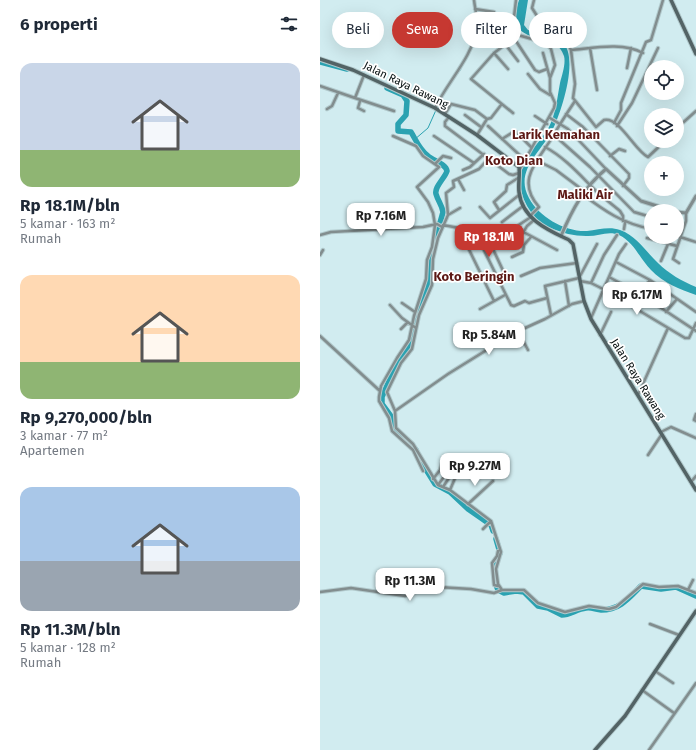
<!DOCTYPE html>
<html lang="id">
<meta charset="utf-8">
<style>
:root{--surface:#fff;--page:#f2f2f3;--text:#1f2937;--muted:#747a83;--accent:#c63831}
body{margin:0;font-family:"Fira Sans",sans-serif;background:var(--page);color:var(--text);height:100vh;display:flex;flex-direction:column;font-size:15px;white-space:nowrap}
*{box-sizing:border-box;margin:0}
p{font-size:13px;color:var(--muted)}
.icon{flex:none;width:22px;height:22px;fill:none;stroke:currentColor;stroke-width:2;stroke-linecap:round;stroke-linejoin:round}
.map{position:relative;flex:1;overflow:hidden}
.details{display:flex;flex-direction:column;background:var(--surface);width:320px}
.details>*{flex:none}
.banner{position:absolute;left:12px;top:12px;width:304px;height:36px;display:flex;gap:8px}
.controls{position:absolute;left:324px;top:60px;display:grid;gap:8px}
.controls a{display:grid;place-items:center;width:40px;height:40px;border-radius:50%;background:var(--surface);box-shadow:0 4px 16px #0002;font-size:20px}
.price{position:absolute;translate:-50% -34px;padding:0 9px;border-radius:8px;background:#fff;color:#222;font-size:13px;line-height:26px;filter:drop-shadow(0 1px 2px #0008)}
.price::after{content:'';position:absolute;left:50%;top:24px;width:12px;height:9px;margin-left:-6px;background:inherit;clip-path:polygon(0 0,100% 0,50% 100%)}
.price.on{background:var(--accent);color:#fff}
ul{padding:0;list-style:none}
li{display:grid;align-content:center;gap:8px;height:212px;padding:0 20px}
li span{display:grid;place-items:center;height:124px;border-radius:12px;color:#555}
li>.icon{margin-inline-start:auto}
span .icon{width:72px;height:72px;fill:#fffc;stroke-width:1}
li b{font-size:17px}
h2{display:flex;justify-content:space-between;align-items:center;height:48px;padding:0 20px;font-size:17px}
.tag{padding:0 14px;border-radius:18px;background:var(--surface);box-shadow:0 4px 16px #0002;font-size:14px;line-height:36px}
.tag.on{background:var(--accent);color:#fff}
main{display:flex;flex:1;min-height:0}
.map>svg:first-child{display:block}
</style>
<main>
<section class="details">
<h2>6 properti<svg class="icon" aria-label="filters" viewBox="0 0 24 24"><path d="M4 7h16M4 17h16"/><circle cx="9" cy="7" r="2"/><circle cx="15" cy="17" r="2"/></svg></h2>
<ul>
<li><span style="background:linear-gradient(#c9d6e8 70%,#8fb573 0)"><svg class="icon" aria-label="home" viewBox="0 0 24 24"><path d="M3 11l9-7 9 7M6 9v11h12V9"/></svg></span><div><b>Rp 18.1M/bln</b><p>5 kamar · 163 m²</p><p>Rumah</p></div></li>
<li><span style="background:linear-gradient(#ffd9b3 70%,#8fb573 0)"><svg class="icon" aria-label="home" viewBox="0 0 24 24"><path d="M3 11l9-7 9 7M6 9v11h12V9"/></svg></span><div><b>Rp 9,270,000/bln</b><p>3 kamar · 77 m²</p><p>Apartemen</p></div></li>
<li><span style="background:linear-gradient(#a9c7e8 60%,#9aa5b1 0)"><svg class="icon" aria-label="home" viewBox="0 0 24 24"><path d="M3 11l9-7 9 7M6 9v11h12V9"/></svg></span><div><b>Rp 11.3M/bln</b><p>5 kamar · 128 m²</p><p>Rumah</p></div></li>
</ul>
</section>
<div class="map">
<svg width="376" height="750" viewBox="0 0 376 750">
<rect width="100%" height="100%" fill="#d1ecf0"/>
<path fill="#2ba2b1" d="M199,0H208L204,25L208,30C219,33 233,34 242,42C260,56 241,114 232,131C221,152 194,171 209,198C219,217 245,232 267,231C278,230 289,226 300,230C317,236 325,251 338,263C349,274 362,281 376,287V295C360,289 343,283 331,270C320,259 314,242 299,235C288,230 277,237 266,236C254,236 242,233 231,228C208,218 193,188 204,164C209,152 220,141 228,129C236,114 237,99 240,83C242,75 246,64 244,56C237,28 182,51 199,0Z"/>
<g fill="none" stroke-linecap="round" stroke-linejoin="round">
<path stroke="#2ba2b1" stroke-width="1" d="M130,84L141,69
M94,140L108,128L116,110"/>
<path stroke="#2ba2b1" stroke-width="5.5" d="M0,62L27,69
M67,88L83,95L87,101L86,115L78,124V131L91,132C96,140 99,149 108,156C114,161 126,164 127,171C125,178 114,187 116,194C118,201 122,205 123,212L109,262L108,288L99,305L89,348L78,361L62,397V404L73,419L75,429L96,450L100,460L115,484L130,492L148,509L171,525L173,531
M176,539L180,553L174,565L176,585L178,590L184,593L196,591L204,592L218,606L228,608L242,615C250,615 257,609 266,608C272,607 276,610 281,610C300,610 309,598 321,586L341,589L356,587L376,596"/>
<g stroke="#b1c9cc" stroke-width="4.5">
<path id="minor" d="M196,0L194,17L198,35L226,43L231,49L235,65L230,78V92L235,103L234,108L200,169
M214,0L212,8L224,27L247,42L251,50L255,84L253,98L276,127L284,120C299,116 315,151 328,157L345,141
M155,9L174,12
M157,24L176,29
M194,38L215,70L219,72L227,69
M185,44L198,61
M270,48L277,90
M251,50C274,48 302,42 323,53
M174,53L188,69
M223,53L230,78
M307,68L311,48
M208,74L220,89L230,95
M0,86L35,98L44,75
M35,98L74,111
M40,101L38,108L44,111
M115,108C128,81 152,58 157,28C158,19 155,9 154,0
M7,109L12,106L18,93
M193,113L151,79L174,53L198,35
M125,114L131,104L155,110L167,119
M246,114L263,127L309,174V178L303,186
M145,115L161,127
M215,116L227,124
M129,117L125,122V126L189,174L193,175L199,173
M230,118L248,129L286,169
M294,123L301,110V103L326,42L331,40L343,0
M168,126L204,159
M297,126L312,103L338,48
M357,128L376,111
M157,135L167,119L171,118L181,105
M234,135L270,167L314,212L331,217
M73,136L96,146L103,156L119,167L97,187L108,202L113,213L115,225L112,247L107,260L106,279L94,316L89,340L77,358L61,386L59,397V401L69,418L72,431L93,450L103,471
M114,136L154,163
M182,139L195,131L211,147
M225,147C244,157 259,174 274,189C282,197 292,204 300,211L303,216V221
M290,156L299,149L305,151
M169,158L159,169L133,181L134,187L126,193L128,215L118,238L113,259L112,285L99,315L92,349L81,363L67,392L75,411L76,428L93,444L118,485L130,490L171,521L181,552L176,569L178,584L182,590H204L218,603L245,612L269,606L289,609L296,607L323,584L339,587L358,586L376,593
M216,160L236,170L264,191
M115,164L123,156L131,158
M143,170L150,167L164,154
M138,179L144,190
M262,194C286,212 302,223 331,229
M160,207L170,218L199,195
M179,210L174,202L186,191L187,185L198,178
M128,215L140,208
M210,216L219,207C194,179 220,159 233,136C240,124 247,113 255,101
M182,222L203,206
M123,225L182,236L211,217
M357,225L363,227
M196,228L237,250
M139,229L174,301
M304,229L305,223
M155,232L191,305L194,306L205,301L209,303L227,298
M203,233L207,226L214,220
M166,234L186,277
M0,235L11,232L103,227L117,224L122,227
M357,236L376,242
M327,238L357,246
M0,255L3,250
M192,257L203,252L204,245L211,237
M341,261L348,244
M296,262L330,280L376,312
M359,263L353,259L366,221V213
M201,276L220,268L257,263
M289,277L320,294L376,331
M245,281L249,306
M260,281L271,283L283,289L365,338H369L376,323
M271,283L284,255L297,235
M82,303L95,312
M70,305L82,318L96,328
M312,305L330,280
M160,309L185,295
M346,312L357,299
M231,315L225,286L259,278L277,244
M271,318L299,254L306,244
M81,329L87,323
M198,331L208,350
M280,335L291,312
M0,336L60,391
M318,395L348,328
M75,411L128,374L194,333L225,319L252,304L264,301
M376,414L374,420L376,421
M341,432L351,427L376,438
M328,455L342,434
M113,479L120,470L122,463
M371,482L376,476
M118,485L126,474
M123,487L132,473L131,464
M130,490L138,471
M148,504L173,481
M163,529L171,521
M178,551L177,556L172,563L174,585L178,586
M368,590L373,580
M0,592L31,588L85,596L101,586L151,589L174,593L182,590
M330,624L359,635
M335,671L353,683
M322,690L354,713
M329,750L376,683"/>
</g>
<g stroke="#b1c9cc" stroke-width="5">
<path id="tertiary" d="M357,212L366,213L376,196
M241,236C252,210 264,187 286,169L321,201L353,211"/>
</g>
<g stroke="#b1c9cc" stroke-width="5.5">
<path id="secondary" d="M351,0L376,54
M0,59L33,70L115,108L157,135L199,167C200,175 198,184 199,192C202,219 228,230 249,240L253,244L264,301L271,319L376,490
M275,750L305,716L376,611"/>
</g>
<use href="#minor" stroke="#828d8e" stroke-width="2.5"/>
<use href="#tertiary" stroke="#828d8e" stroke-width="3"/>
<use href="#secondary" stroke="#536365" stroke-width="3.5"/>
</g>
<g text-anchor="middle" dominant-baseline="central" stroke-width="3.5" stroke-linejoin="round" paint-order="stroke">
<g font-size="11" fill="#060f10" stroke="#fff">
<text transform="translate(86 85) rotate(26)">Jalan Raya Rawang</text>
<text transform="translate(318 379) rotate(58)">Jalan Raya Rawang</text>
</g>
<g font-size="13" font-weight="bold" fill="#5d1915" stroke="#fff">
<text x="236" y="134">Larik Kemahan</text>
<text x="194" y="160">Koto Dian</text>
<text x="265" y="194">Maliki Air</text>
<text x="154" y="276">Koto Beringin</text>
</g>
</g>
</svg>
<div class="controls">
<a><svg class="icon" aria-label="locate" viewBox="0 0 24 24"><circle cx="12" cy="12" r="6"/><path d="M12 2v4M12 18v4M2 12h4M18 12h4"/></svg></a>
<a><svg class="icon" aria-label="layers" viewBox="0 0 24 24"><path d="M12 4l9 5-9 5-9-5zM3 14l9 5 9-5"/></svg></a>
<a>+</a>
<a>−</a>
</div>
<b class="price" style="left:61px;top:237px">Rp 7.16M</b>
<b class="price on" style="left:169px;top:258px">Rp 18.1M</b>
<b class="price" style="left:317px;top:316px">Rp 6.17M</b>
<b class="price" style="left:169px;top:356px">Rp 5.84M</b>
<b class="price" style="left:155px;top:487px">Rp 9.27M</b>
<b class="price" style="left:90px;top:602px">Rp 11.3M</b>
<div class="banner">
<a class="tag">Beli</a>
<a class="tag on">Sewa</a>
<a class="tag">Filter</a>
<a class="tag">Baru</a>
</div>
</div>
</main>
